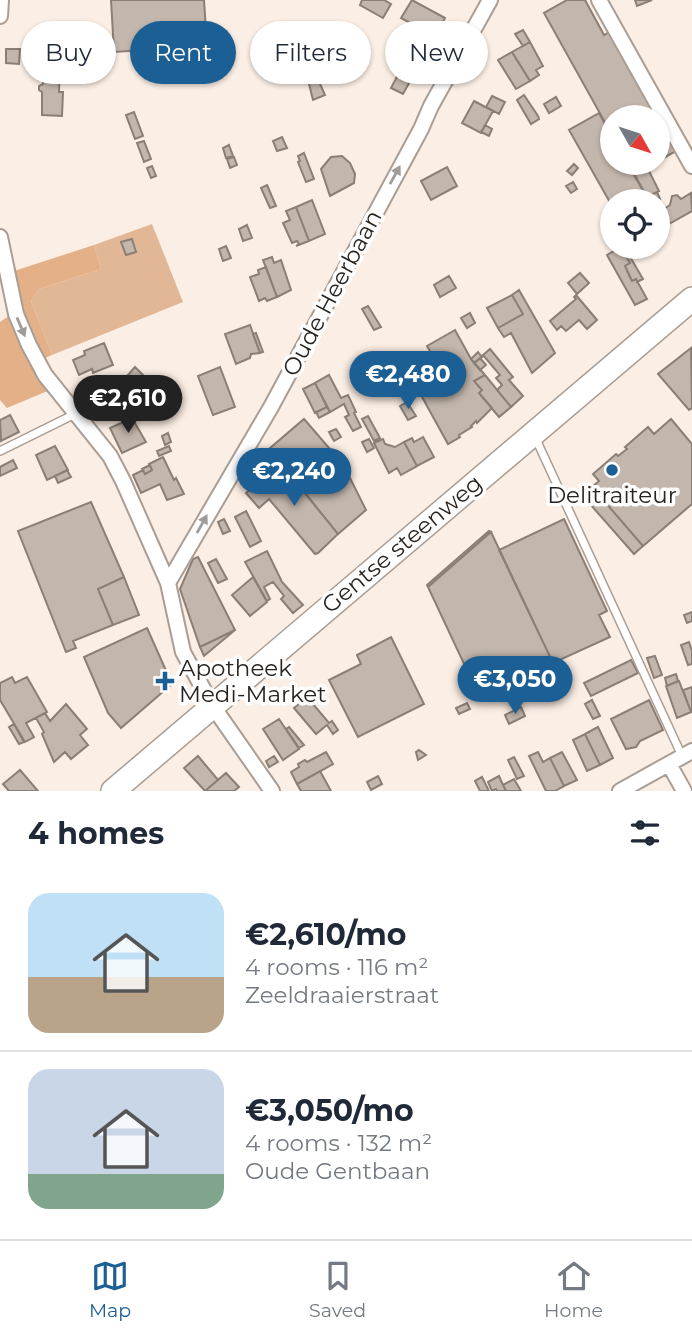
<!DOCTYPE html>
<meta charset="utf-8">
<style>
:root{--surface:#fff;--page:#f6f6f7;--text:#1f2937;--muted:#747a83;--line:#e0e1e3;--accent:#1b5f94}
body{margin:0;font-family:Montserrat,sans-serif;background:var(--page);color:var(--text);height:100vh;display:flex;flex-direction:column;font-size:26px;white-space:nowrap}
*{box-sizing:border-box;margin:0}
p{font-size:23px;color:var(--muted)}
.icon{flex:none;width:38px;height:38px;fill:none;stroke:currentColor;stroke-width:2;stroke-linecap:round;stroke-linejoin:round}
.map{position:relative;height:791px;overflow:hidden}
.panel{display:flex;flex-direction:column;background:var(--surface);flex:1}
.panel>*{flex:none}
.banner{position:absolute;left:21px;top:21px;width:651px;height:63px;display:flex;gap:14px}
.needle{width:46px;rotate:129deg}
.fabs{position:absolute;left:600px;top:105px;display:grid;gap:14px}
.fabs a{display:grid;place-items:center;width:70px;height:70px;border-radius:50%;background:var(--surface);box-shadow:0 2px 5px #0004;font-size:35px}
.price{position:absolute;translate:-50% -60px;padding:0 16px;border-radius:24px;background:var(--accent);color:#fff;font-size:23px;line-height:46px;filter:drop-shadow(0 2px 4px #0008)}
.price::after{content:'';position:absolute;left:50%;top:42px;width:21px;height:16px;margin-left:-10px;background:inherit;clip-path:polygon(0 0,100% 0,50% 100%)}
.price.active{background:#222;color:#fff}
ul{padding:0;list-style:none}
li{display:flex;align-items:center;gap:21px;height:175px;padding:0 28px}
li+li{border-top:2px solid var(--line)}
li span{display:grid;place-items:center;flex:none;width:196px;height:140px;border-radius:21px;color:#555}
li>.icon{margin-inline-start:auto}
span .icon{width:84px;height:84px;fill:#fffc;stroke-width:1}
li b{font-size:30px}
h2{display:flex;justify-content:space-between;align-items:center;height:84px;padding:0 28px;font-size:30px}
.pill{padding:0 24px;border-radius:32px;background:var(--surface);box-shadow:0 2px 5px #0004;font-size:24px;line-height:63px}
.pill.active{background:var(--accent);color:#fff}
.tab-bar{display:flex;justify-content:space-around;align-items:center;height:98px;border-top:2px solid var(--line);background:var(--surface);font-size:19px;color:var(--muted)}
.tab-bar a{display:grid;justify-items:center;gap:4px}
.tab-bar .active{color:var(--accent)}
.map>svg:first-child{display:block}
</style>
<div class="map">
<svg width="692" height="791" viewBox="0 0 692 791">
<rect width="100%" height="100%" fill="#fbeee4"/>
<path fill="#e2b796" d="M152,224L183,302L52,355L31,301L39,289L101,269L94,245Z"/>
<path fill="#e3b088" d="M94,245L101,269L39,289L31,301L52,355L43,359L20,305L11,272Z
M10,315L50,390L7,408L0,400V322Z"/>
<path fill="#c3b7ad" stroke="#8a7e75" stroke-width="2" d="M111,0H204L207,46L114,52Z
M362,0H384L391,4L383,18L360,5Z
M412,0L445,18L435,36L401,18Z
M567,0H585L604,35L611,31L678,150L658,161V117H612V135L544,13Z
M635,0H652L637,6Z
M523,30L530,42L523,46L515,34Z
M401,39L426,53L403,94L391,88L401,69L394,66L401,54L395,51Z
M530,42L543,66L536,70L539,75L530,81L512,52Z
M6,49H20L19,64L6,63Z
M63,50L74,51L73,57H62Z
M512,52L530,81L516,89L498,60Z
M39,58L60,59L59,92H63L62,116L42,115V92L39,90V86L43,84V76H38Z
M317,77L325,95L313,100L308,80Z
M524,95L538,116L539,119L531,124L517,100Z
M492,96L505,102L499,114L486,107Z
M556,97L561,106L549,113L544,104Z
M474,101L493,111L481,133L462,123Z
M134,112L143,136L135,139L126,115Z
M599,113L612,137V163H627L649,201H612V206L569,130Z
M485,125L492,129L489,136L481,132Z
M282,137L287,148L277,151L273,141Z
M144,141L151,159L144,162L137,143Z
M229,145L233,156L226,158L223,148Z
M304,153L314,179L306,182L298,162L300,161L298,156Z
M342,156L350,163L355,174L354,183L330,196L321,169L331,157Z
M234,157L237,165L230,168L227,159Z
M628,163H655L647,167L659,191L647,197Z
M574,164L578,168L572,175L567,171Z
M152,166L156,176L151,178L147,168Z
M447,167L457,186L431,200L421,181Z
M573,182L577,189L571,193L566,186Z
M267,185L276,206L270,208L261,188Z
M657,192L660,199L650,201L647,197Z
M691,193L692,211L669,224L661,211L670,205L672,196L677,195L681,199Z
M312,200L325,234L309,241L296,207Z
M296,207L309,241L296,246L299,244L297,241L292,243L283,223L290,220L286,211Z
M658,217L666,232L658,237Z
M247,225L252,238L243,241L239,229Z
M132,239L136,252L126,255L121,242Z
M226,246L231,258L223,261L219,249Z
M616,247H621L630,263L625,266L629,275L632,281L636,279L647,299L635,305L607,255L617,249Z
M629,255L643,279L637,282L636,279L632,281L625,266L630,263L626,256Z
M272,257L274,263L281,260L291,290L277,297L263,260Z
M266,267L277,297L267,301L265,298L259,301L250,277L259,274L258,270Z
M580,273L589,283L577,294L568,283Z
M449,276L456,288L440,297L434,285Z
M519,290L555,353L532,373L511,333L504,337L498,328L523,314L512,295Z
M512,295L523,314L498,328L487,308Z
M576,295L597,320L587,329L579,320L566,331L561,326L557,330L550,321L576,299L574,297Z
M368,306L381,327L374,330L362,309Z
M470,313L475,323L467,328L461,318Z
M250,325L260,353L251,354L250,358L236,364L225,334Z
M455,330L471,359L485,375L474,381L482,390L479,393L492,408L477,423L476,421L471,426L472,427L459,435L460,437L448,444L405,366L430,351L427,346Z
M256,333L263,352L260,353L253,334Z
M104,343L113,365L93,373L92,369L79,375L73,360L85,355L84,351Z
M691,348L692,408L689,410L658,374Z
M490,349L513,377L509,380L523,396L511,407L497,390L502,385L496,378L500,375L483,355Z
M478,352L482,357L474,363L471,359Z
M480,358L486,365L480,370L474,363Z
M135,367L143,375L136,382L128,375Z
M220,367L235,407L213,415L198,376Z
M329,375L341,398L348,395L356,412L354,413L361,427L353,431L345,417L349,415L344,404L330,412L315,383Z
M485,375L511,407L499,417L479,393L482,390L474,381Z
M392,377L395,383L389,387L385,380Z
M114,383L123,406L102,414L93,392Z
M315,383L327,407L315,413L303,389Z
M156,398L160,407L146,414L141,406Z
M407,402L416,416L408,420L400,406Z
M327,407L330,412L319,418L316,412Z
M10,415L19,432L1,441L0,420Z
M368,416L380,438L374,441L362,419Z
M132,418L146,442L122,453L110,428Z
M304,419L343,464L366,510L338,534L269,449Z
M671,419L692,444V504L643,546L592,487L599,481L593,474L616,454L618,456L627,449L625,447L648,427L654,434Z
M336,429L341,437L334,441L329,432Z
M168,433L171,442L165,445L162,436Z
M423,437L434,457L417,466L404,442L412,438L414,442Z
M369,439L374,448L367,452L362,442Z
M383,439L385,444L395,447L404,442L417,466L401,475L397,468L389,473L374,443Z
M55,446L68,470L47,480L36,455Z
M169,446L171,451L159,456L157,451Z
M163,457L174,480L176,478L184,494L167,500L160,484L141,493L133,475L143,470L145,474L152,470L149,464Z
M13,460L17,468L0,476V467Z
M281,463L338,534L318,553L315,554L269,499L259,508L246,493Z
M150,465L152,470L145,474L142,469Z
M67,470L71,477L58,483L55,476Z
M592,487L643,546L634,554L582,495Z
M91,502L124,577L98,589L113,625L73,641L76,648L66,652L18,531Z
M246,511L261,541L250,547L235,517Z
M224,519L230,531L223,534L218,522Z
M564,519L607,611L599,615L610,637L553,663L499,550Z
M489,531L491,532L428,587L427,585Z
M491,532L553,663L480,698L428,587Z
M267,551L282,582L303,605L293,613L281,599L284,596L273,582L264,587L270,599L267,601L245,562Z
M198,557L235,630L200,647L180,589L193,559Z
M216,559L227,579L218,583L208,563Z
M124,577L139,615L113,625L98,589Z
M253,577L267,602L250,616L232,595Z
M692,612V621L687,623L684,615Z
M147,628L172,684L121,728L108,713L84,657Z
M235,630L204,656L200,647Z
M391,637L424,704L358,737L329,680L361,664L357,655Z
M689,642L692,651V664L688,665L681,645Z
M655,656L662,675L654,678L647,658Z
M631,660L638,673L591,696L584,683Z
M676,674L678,681L667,686L665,678Z
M12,677L15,683L27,677L47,712L26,723L34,737L25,742L0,700V683Z
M679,681L691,712L677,718L666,686Z
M555,686L558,693L548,698L545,692Z
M692,687V712H691L683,690Z
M307,697L329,723L332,721L338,730L333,734L327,725L316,734L294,708Z
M592,700L600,716L593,719L585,704Z
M649,700L663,730L640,741L636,747L626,749L611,719Z
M467,703L470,709L459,714L456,708Z
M66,704L87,729L80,735L88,745L71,759L65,752L54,762L42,734L44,732L36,718L45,713L50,721Z
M521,707L525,716L509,724L505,715Z
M279,719L299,749L283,760L263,729Z
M14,724L24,742L19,744L9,727Z
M289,727L304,745L299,748L286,729Z
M598,727L613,758L600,765L585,734Z
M585,734L600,765L587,771L573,740Z
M419,750L426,755L418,760L416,752Z
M326,752L333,764L297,784L291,772L299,767L298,764L305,760L307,762Z
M538,752L543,762L550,758L564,786L555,791H546L529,756Z
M562,752L577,780L564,786L550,758Z
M198,756L218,780L205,791L184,768Z
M274,756L278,762L269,767L266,761Z
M514,757L524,776L517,779L508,760Z
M20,770L38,791H9L3,784Z
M320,771L331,791H301L297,784Z
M226,773L239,787L234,791H205Z
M378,776L382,784L371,790L367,782Z
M499,776L503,785L506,791H497L496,789L492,791L488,782Z
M482,777L489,791H480L475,781Z
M514,779L521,791H506L503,785Z"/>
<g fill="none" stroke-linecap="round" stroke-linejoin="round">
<g stroke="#a99d94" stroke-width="10">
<path id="service" d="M535,437L682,756
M0,451L75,414"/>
</g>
<g stroke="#a99d94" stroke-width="18">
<path id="minor" d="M599,0L692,166
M0,16L1,0
M0,237L16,314L29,345L45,375L110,456L123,481L168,583L183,652L212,705L272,791
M168,583L271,407L421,129L431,106L490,0
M669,764L684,791
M620,791L692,751"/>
</g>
<g stroke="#a99d94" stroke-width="26">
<path id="primary" d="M113,791L692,299"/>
</g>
<use href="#service" stroke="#fff" stroke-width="7"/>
<use href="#minor" stroke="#fff" stroke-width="14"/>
<use href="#primary" stroke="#fff" stroke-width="23"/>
</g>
<defs><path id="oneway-solid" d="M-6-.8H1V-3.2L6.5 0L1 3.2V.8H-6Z" transform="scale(1.75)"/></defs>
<g fill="#9f9c9b">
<use href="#oneway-solid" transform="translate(395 175) rotate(-61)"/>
<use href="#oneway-solid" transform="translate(21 327) rotate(67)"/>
<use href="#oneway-solid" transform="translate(202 524) rotate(-61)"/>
</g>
<g fill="#1b5f94" stroke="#fefefe" stroke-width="2.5">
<circle cx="612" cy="470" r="7"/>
<path d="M161.5 670.5h7v7h7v7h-7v7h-7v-7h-7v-7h7z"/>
</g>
<g text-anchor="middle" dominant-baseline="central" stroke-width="7" stroke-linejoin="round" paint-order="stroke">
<g font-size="23" fill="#292420" stroke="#fefefe">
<text transform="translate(332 293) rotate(-62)">Oude Heerbaan</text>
<text transform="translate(402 544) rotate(-40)">Gentse steenweg</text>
</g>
<g font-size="23" fill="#292420" stroke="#fefefe">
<text x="612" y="495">Delitraiteur</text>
<text x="179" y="668" text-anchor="start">Apotheek<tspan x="179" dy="26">Medi-Market</tspan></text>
</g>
</g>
</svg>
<div class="fabs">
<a><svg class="needle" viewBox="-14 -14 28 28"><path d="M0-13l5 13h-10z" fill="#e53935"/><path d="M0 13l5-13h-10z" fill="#747a83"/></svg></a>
<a><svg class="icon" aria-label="locate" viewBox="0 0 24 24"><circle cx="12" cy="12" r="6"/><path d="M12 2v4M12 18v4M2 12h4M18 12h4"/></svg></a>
</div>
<b class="price" style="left:408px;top:411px">€2,480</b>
<b class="price active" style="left:128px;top:435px">€2,610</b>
<b class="price" style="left:294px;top:508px">€2,240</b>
<b class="price" style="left:515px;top:716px">€3,050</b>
<div class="banner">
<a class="pill">Buy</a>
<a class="pill active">Rent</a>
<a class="pill">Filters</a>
<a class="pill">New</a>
</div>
</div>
<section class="panel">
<h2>4 homes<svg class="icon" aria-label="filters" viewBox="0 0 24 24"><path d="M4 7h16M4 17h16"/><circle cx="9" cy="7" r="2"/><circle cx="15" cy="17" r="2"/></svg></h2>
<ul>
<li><span style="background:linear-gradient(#bfe0f5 60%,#b9a48a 0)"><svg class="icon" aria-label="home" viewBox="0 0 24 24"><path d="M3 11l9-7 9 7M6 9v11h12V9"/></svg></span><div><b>€2,610/mo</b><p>4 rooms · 116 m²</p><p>Zeeldraaierstraat</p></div></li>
<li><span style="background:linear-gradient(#c9d6e8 75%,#7fa58c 0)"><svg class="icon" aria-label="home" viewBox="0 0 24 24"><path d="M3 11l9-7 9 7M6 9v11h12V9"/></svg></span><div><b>€3,050/mo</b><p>4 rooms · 132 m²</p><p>Oude Gentbaan</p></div></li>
</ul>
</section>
<nav class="tab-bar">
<a class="active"><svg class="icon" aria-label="map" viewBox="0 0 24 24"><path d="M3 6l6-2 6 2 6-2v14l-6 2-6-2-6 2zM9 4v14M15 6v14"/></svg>Map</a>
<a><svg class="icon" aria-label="saved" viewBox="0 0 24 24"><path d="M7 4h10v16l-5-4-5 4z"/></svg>Saved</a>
<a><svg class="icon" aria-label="home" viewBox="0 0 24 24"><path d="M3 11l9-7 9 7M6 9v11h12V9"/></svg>Home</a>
</nav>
